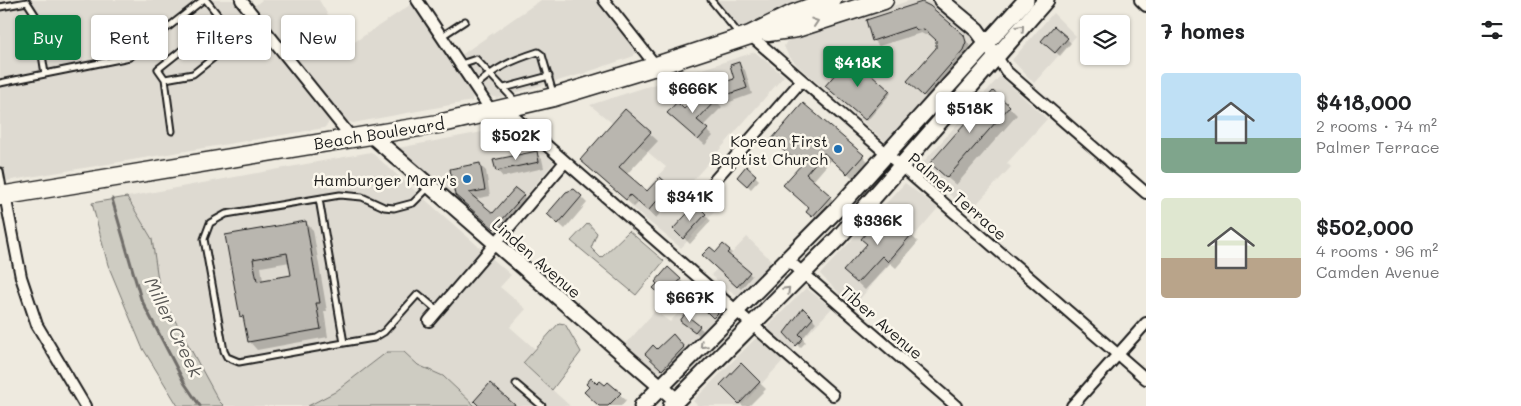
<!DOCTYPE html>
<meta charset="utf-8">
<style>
:root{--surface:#fff;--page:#f6f6f6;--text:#202124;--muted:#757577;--accent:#0b8043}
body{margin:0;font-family:Mali,sans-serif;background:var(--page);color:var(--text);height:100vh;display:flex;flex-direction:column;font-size:19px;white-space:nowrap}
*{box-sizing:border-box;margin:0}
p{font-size:16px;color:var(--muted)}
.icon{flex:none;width:28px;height:28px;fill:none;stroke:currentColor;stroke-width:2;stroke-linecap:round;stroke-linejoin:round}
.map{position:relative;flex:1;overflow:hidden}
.drawer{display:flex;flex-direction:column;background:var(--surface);width:375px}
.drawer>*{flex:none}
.guide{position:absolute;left:15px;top:15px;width:475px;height:45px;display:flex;gap:10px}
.controls{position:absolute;left:1080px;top:15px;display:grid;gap:10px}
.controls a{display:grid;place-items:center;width:50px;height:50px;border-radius:5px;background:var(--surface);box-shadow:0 1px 4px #0004;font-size:25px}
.price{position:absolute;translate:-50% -42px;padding:0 11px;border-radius:5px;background:#fff;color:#222;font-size:16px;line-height:32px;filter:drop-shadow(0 1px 2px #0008)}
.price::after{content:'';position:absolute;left:50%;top:30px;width:15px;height:11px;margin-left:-8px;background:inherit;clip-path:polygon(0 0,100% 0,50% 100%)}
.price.selected{background:var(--accent);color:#fff}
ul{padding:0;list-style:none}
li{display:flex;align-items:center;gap:15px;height:125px;padding:0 15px}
li span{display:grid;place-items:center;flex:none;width:140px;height:100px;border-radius:5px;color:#555}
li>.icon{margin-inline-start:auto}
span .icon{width:60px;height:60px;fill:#fffc;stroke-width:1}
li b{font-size:21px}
h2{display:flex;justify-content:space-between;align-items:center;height:60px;padding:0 15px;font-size:21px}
.chip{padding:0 18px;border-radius:5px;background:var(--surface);box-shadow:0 1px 4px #0004;font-size:18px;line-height:45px}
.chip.selected{background:var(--accent);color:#fff}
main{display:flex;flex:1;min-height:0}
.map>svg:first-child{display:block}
</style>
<main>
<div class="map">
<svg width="1146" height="406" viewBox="0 0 1146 406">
<rect width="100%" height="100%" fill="#eeeadf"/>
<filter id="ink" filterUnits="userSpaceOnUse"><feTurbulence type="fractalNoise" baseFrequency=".02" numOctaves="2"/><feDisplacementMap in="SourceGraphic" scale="10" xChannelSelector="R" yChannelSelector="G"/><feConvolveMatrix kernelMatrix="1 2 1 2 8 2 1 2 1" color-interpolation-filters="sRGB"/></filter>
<g filter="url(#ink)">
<path fill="#dedad1" d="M0,0H233L329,119L328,124L324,128L0,182Z
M262,0H319L347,47L413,3L473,92L472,101L353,123L347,121L253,7Z
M541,0H599L635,46L634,56L582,74L497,98L490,96L461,55Z
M709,0H817L735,29Z
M911,0L933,2L972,35L974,42L887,143L799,67L788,55L784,46L787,41Z
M1053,13L1076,36L1034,83L1012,60Z
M755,52L784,76L688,186L716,210L681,248L631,207L666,167L590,105Z
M1000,76L1047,119L1007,163L1011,167L969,212L919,167Z
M514,126L554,162L496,232L398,148Z
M371,152L511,275L500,287L526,309L510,327L535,349L523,363L570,406H475L443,376L418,365L403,352H387L335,392L308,406H224L219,401L160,293L152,239L127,197Z
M905,183L938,208L853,307L820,274Z
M747,237L772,261L737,296L711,275Z
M701,288L724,310L658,374L625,345L655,311L670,322Z
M806,288L832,308L741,406H698L693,401Z"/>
<path fill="#ceccc2" stroke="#75746f" d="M127,197L152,239L160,293L219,401L224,406H178L142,347L108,265L92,203Z
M588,223L597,233L591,248L601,258L629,231L664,261L636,295L571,241Z
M559,323L565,324L581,352L552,390L523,363Z
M387,352H404L418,365L443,376L475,406H308L335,392Z"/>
<path fill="#0003" fill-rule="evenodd" d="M922,4L963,36L972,49L930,101L915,87L937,49V40L931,34L925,35L921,33L879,46L873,40Z
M1067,39L1071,43L1060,56L1047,44Z
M851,58L891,93L867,121L827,86Z
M738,64L745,70L752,94L727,103L721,96L735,79Z
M704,90L722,107L703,126L713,136L705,145L675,119Z
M1009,107L1017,115L956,185L940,172Z
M625,111L658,141L626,175L647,193L669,187L677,194L656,218L639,202L634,207L590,168Z
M780,146L863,156L870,163L855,180L832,159L813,181L837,204L820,223L808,211L810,209L802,166Z
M536,153L542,159L544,168L503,177L497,170Z
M480,165L486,171L490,196L474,199L494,215L523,196L529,202L501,234L462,201Z
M747,168L759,180L751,189L739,177Z
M574,190L587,203L565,229L555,220Z
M705,215L711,221L690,244L681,235Z
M305,222L313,230L327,311H324L328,337L257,350L249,341L245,320L241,316L227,236ZM290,262L293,276L263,281L261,267Z
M911,235L918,242L896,268L890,263L865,290L845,271Z
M724,246L732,253L729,256L752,276L741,289L704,255L716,254Z
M668,269L687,286L675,299L678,301L674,306L660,294Z
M704,297L723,316L717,321L699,302Z
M803,310L816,322L802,339L806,342L800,348L786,333Z
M686,324L699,327L703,330L699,335Z
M672,336L687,351L667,373L647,354L657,350Z
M741,365L766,389L749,406H743L722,385Z
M608,384L626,400L621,406H600L590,387H605Z"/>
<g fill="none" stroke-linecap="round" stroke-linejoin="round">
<path stroke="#6f6d69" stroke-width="3" d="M112,199L141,299L185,384L200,406"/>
</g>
<path fill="#b9b6af" stroke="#1c1c1c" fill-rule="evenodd" d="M922,2L930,6L964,35L966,42L963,50L923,96L907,81L936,48V40L924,29L917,30L914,27L872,41L866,20Z
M1054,26L1068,38L1055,53L1041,41Z
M851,56L890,91L865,120L825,86Z
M739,62L747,88L720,97L715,85L734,79L730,65Z
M704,88L716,100L697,120L708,129L698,140L667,113L677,102L684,109Z
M993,91L1010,106L947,178L930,163Z
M803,103L864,155L847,174L824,153L806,174L831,196L812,217L806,212L809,208L783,185L801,165L771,140Z
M625,109L651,132L619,167L647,191L660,177L670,186L648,211L630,195L626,200L580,160Z
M537,151L539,162L496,171L493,160Z
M480,163L485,190L469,193L493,213L515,188L524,195L494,229L455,195L450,169Z
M746,166L756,175L747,186L737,177Z
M574,189L582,196L558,224L547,214L566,192Z
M696,204L706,214L683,239L673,229Z
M885,211L912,234L888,262L882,256L857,283L843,271L867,244L861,239Z
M306,221L320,303H316L321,329L248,342L243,316L240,317L225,235ZM287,253L291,275L257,281L253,259Z
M723,244L730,250L727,253L750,272L737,287L702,255L710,247L716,252Z
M668,267L681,279L670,292L673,294L667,301L653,288L657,284L655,282Z
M704,296L720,311L713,318L697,302Z
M803,308L813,318L799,334L803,338L796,346L784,333Z
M685,314L700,326L695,332L680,321Z
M673,334L684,347L662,370L645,354L653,345L657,349Z
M741,363L760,382L739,404L720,385Z
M591,378L597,384L600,381L605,385L608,382L621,393L608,406H599L584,392L589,387L586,384Z
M490,383L516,406H479L474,401Z"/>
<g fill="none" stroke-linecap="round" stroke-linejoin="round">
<g stroke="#1c1c1c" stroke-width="9">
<path id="lane" d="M711,0L739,34
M0,7L27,2L36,16L45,74
M442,36L465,21
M461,64L476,59L517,103
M165,79L158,69L221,19
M0,83L130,57L203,0
M475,87C494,68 513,60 538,52L542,55L553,93
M504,88L549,76
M172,131L165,79L193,74L237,39L206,0
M0,171L4,193
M319,199L344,343L374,338L384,332L418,294L438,311
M344,343L239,362L227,357L224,351L204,239L210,223L226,214L340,195L362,197L384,207L394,208L413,203L429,187
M516,384L542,406"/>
</g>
<g stroke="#1c1c1c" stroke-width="14">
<path id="street" d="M241,0L351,137
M417,0L492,112
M604,0L656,66
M1140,0L1146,6
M750,35L1146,379
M997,57L1006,71L1146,193
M505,109L833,395
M714,181L802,80
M5,195L21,277L37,325L85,406
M788,260L956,406
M429,321L565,162
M1072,406L1146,323"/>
</g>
<g stroke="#1c1c1c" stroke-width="18">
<path id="secondary" d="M941,0L977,30L993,52
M371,135L676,400"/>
</g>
<g stroke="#1c1c1c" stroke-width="19">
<path id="primary" d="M642,406L838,208L1026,0
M671,406L839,237L1046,0"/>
</g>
<g stroke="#1c1c1c" stroke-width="21">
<path id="highway" d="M768,32L797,28L884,0
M0,196L438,124L554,97L656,66L750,35L793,14L832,0"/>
</g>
<use href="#lane" stroke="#fbf7ec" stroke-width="5"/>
<use href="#street" stroke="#fbf7ec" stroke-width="10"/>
<use href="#secondary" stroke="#fbf7ec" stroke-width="14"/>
<use href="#primary" stroke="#fbf7ec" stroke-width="15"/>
<use href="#highway" stroke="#fbf7ec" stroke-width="18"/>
</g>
<defs><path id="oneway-chevron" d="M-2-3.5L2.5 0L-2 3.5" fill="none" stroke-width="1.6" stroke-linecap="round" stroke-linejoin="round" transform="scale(1.25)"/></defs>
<g stroke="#97948e">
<use href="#oneway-chevron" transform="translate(815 22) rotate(-18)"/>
<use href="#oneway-chevron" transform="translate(1021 28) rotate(-49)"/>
<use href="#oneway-chevron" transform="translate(787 290) rotate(-45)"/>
<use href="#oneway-chevron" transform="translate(703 345) rotate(135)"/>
</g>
</g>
<g fill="#1f6fb2" stroke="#fbf7ec" stroke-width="2">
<circle cx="838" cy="149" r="5"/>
<circle cx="467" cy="179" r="5"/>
</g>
<g text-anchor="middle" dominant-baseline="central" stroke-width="5" stroke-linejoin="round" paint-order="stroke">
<g font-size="16" fill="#1c1c1c" stroke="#fbf7ec">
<text transform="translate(379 133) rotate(-9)">Beach Boulevard</text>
<text transform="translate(958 196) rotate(41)">Palmer Terrace</text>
<text transform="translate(537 258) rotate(41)">Linden Avenue</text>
<text transform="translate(882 322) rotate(41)">Tiber Avenue</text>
</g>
<g font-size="16" fill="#1c1c1c" stroke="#fbf7ec" text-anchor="end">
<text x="828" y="140">Korean First<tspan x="828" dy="18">Baptist Church</tspan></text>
<text x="457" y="179">Hamburger Mary's</text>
</g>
<g font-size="18" font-style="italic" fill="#5a5956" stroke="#fbf7ec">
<text transform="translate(174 327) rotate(64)">Miller Creek</text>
</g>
</g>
</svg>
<div class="controls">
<a><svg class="icon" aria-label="layers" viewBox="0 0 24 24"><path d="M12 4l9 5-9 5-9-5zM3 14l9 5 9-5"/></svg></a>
</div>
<b class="price selected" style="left:858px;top:88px">$418K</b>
<b class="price" style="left:693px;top:114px">$666K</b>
<b class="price" style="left:970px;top:134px">$518K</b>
<b class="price" style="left:516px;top:161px">$502K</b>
<b class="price" style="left:690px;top:222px">$341K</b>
<b class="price" style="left:878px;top:246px">$336K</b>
<b class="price" style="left:690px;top:323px">$667K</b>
<div class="guide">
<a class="chip selected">Buy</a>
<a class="chip">Rent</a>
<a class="chip">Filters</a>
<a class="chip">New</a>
</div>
</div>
<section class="drawer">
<h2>7 homes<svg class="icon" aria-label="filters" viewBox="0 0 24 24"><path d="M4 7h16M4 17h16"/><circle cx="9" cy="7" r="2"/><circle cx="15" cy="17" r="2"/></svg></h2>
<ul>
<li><span style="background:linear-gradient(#bfe0f5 65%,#7fa58c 0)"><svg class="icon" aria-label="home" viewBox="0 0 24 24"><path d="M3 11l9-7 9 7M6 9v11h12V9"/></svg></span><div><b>$418,000</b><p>2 rooms · 74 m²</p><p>Palmer Terrace</p></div></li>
<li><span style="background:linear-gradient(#dfe7d0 60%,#b9a48a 0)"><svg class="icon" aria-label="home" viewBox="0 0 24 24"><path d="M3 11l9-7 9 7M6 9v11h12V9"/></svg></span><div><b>$502,000</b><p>4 rooms · 96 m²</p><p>Camden Avenue</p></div></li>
</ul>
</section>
</main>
